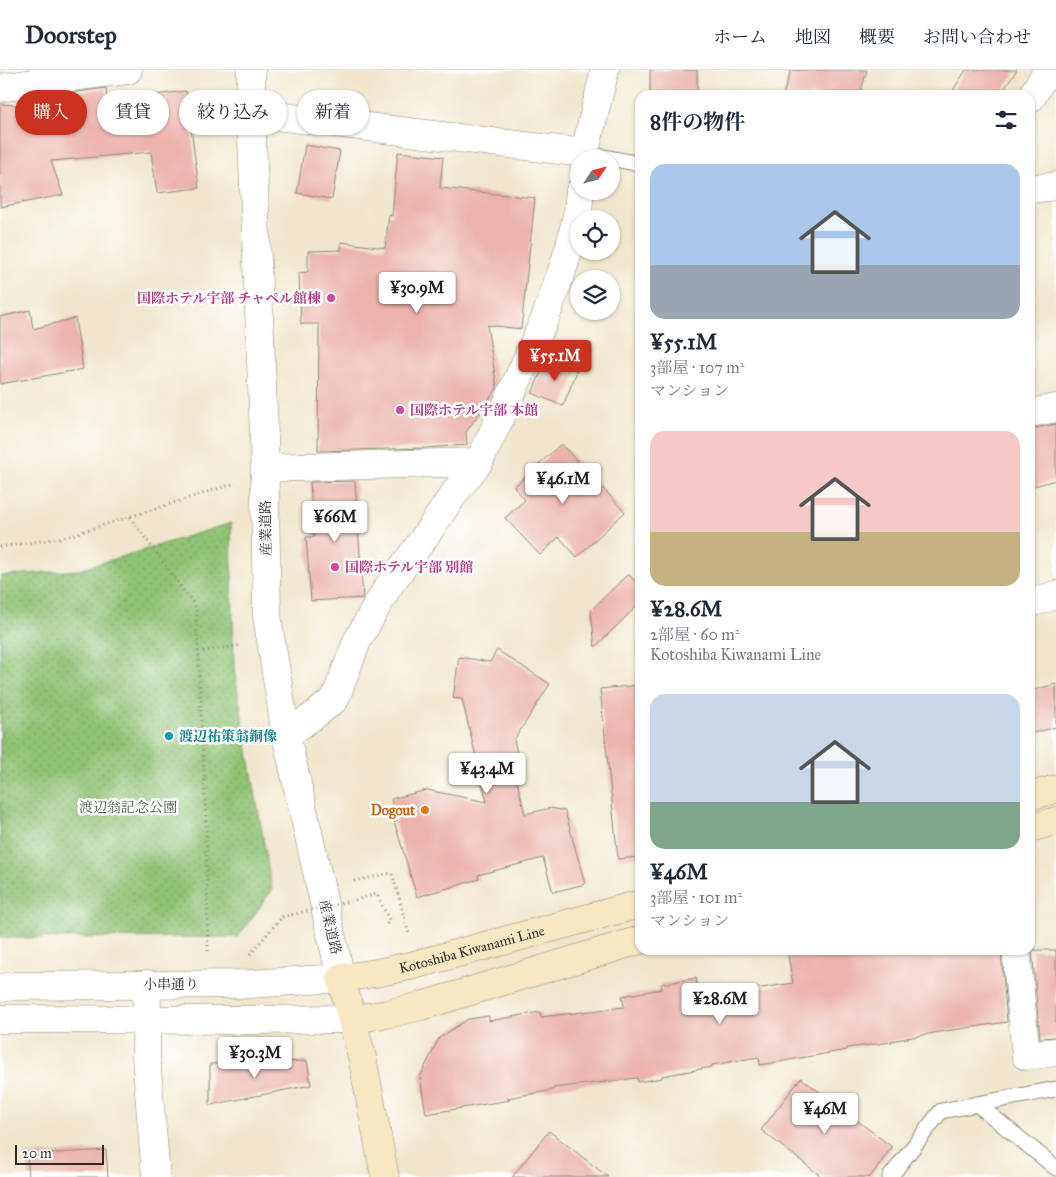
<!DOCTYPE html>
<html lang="ja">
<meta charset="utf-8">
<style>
:root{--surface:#fff;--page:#f6f6f7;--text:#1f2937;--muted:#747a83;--line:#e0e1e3;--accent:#c8321e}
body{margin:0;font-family:"IM FELL Great Primer","Noto Serif JP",serif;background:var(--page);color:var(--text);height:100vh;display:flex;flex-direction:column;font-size:19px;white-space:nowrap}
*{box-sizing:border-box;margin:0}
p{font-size:16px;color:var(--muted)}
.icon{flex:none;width:28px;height:28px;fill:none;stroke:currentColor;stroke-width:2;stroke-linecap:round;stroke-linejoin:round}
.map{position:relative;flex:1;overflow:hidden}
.panel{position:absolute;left:635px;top:20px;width:400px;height:865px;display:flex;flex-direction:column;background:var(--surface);border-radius:15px;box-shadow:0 1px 4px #0004}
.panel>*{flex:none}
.guide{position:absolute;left:15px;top:20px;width:475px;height:45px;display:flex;gap:10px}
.needle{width:32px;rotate:54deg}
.tools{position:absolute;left:570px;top:80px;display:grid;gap:10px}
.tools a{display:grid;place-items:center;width:50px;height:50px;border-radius:50%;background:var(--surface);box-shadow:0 1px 4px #0004;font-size:25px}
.scale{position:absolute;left:15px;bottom:12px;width:89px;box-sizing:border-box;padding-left:5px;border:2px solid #2b2b2b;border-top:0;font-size:14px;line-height:18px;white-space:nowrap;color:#2b2b2b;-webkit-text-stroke:4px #fff;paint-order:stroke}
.price{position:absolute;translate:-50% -42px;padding:0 11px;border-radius:5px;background:#fff;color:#222;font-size:16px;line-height:32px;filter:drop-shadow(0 1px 2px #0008)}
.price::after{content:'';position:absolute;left:50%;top:30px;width:15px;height:11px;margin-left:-8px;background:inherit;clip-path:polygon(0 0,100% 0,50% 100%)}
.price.on{background:var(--accent);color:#fff}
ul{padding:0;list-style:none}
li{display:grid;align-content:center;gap:10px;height:265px;padding:0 15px}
li span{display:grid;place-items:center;height:155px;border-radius:15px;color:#555}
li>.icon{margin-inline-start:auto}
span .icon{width:90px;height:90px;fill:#fffc;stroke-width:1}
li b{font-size:21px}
h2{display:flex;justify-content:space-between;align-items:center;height:60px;padding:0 15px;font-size:21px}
.chip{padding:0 18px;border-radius:22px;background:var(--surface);box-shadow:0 1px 4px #0004;font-size:18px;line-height:45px}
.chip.on{background:var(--accent);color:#fff}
header{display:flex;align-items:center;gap:30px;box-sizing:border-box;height:70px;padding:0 25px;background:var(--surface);border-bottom:1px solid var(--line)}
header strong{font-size:24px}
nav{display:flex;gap:28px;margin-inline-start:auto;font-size:18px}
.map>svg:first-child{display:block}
</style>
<header>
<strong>Doorstep</strong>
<nav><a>ホーム</a><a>地図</a><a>概要</a><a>お問い合わせ</a></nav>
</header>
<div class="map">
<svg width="1056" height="1107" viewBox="0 0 1056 1107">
<defs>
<pattern id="park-dots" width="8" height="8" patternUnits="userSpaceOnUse" patternTransform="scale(1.25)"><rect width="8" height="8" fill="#8fc375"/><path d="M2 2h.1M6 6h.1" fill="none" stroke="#759f60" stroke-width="1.8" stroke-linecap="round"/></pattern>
</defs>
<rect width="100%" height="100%" fill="#fff"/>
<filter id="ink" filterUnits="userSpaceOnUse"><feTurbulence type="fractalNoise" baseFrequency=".02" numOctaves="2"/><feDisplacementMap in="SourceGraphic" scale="10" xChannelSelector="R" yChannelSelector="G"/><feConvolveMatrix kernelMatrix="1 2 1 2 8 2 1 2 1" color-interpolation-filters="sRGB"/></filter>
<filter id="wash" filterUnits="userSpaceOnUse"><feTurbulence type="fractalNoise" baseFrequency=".0096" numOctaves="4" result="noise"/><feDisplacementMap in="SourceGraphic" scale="20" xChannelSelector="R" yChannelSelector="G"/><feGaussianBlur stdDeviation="1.12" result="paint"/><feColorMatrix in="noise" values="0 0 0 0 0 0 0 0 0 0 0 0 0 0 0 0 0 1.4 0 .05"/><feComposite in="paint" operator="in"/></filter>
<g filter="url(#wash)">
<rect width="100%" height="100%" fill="#f0e6cc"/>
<path fill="url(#park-dots)" stroke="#5d7750" d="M231,453L234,600L272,820L238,867L0,868V506L79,500Z"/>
<g id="blocks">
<path fill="#ebb3aa" d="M650,0H697V25H650Z
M791,0H867L860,25H783Z
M966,0H1017L1000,25H950Z
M106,18L107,31L186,21L199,118L157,123L151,82L51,91L63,125L0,137V34L64,37L63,24Z
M305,75L340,81L332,129L297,123Z
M398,82L443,87L440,118L535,128L521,259L487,255L497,318L466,362L467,375L425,378L318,381L319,254H301L299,203L308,202V181L341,180V172L385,178L389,145L392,146Z
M30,240L33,259L75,248L83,299L0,314V247Z
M547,288L577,301L563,336L532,323Z
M1056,354V410L1030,417V359Z
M561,374L625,442L577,487L559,467L540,485L505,448L525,430L514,417Z
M355,411L363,528L311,531L306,467H314L310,412Z
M628,504L640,516V533L595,577L591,540Z
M497,580L550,614L514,670L519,691L513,695L525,744L551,738L565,741L585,814L553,822L543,788L478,805L479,809L417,827L394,751H397L391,729L427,720L487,732L462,629L453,628L459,587L490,592Z
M1056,614V657L1030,664V621Z
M640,615V787L618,789L600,619Z
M787,880H1001L1007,952L939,962L891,971L892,972L847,978V980L760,995L759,987L712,995V997L662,1006V1008L638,1012L637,1008L553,1018V1020L507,1028L510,1030L426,1044L420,1007L439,968L468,949L489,946V951L540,942L541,947L624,937L622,926L662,919L661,914L696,908L699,928L793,913Z
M1032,880H1056V967L1040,968Z
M307,991L311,1015L210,1035V994Z
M801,1008L892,1077L870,1107H822L761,1060Z
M549,1061L608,1107H512Z
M106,1080L108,1107H29L27,1085Z"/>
</g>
</g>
<g filter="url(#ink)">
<use href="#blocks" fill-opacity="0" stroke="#8e887c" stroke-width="1"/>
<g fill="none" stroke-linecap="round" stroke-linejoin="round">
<g stroke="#8e887c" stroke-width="17">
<path id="service" d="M584,83L640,94
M977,1034L1056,1098
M890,1107L941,1041L1056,1019"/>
</g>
<g stroke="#8e887c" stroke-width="29">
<path id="minor" d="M0,18L63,8L128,0
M1030,29L1048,0
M251,43L584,83
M583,89L605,0
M1030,119L1056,116
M1030,343L1056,338
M265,398L479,392
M1030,533L1056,525
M286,665L316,644L335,629L357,571L386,520L424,468L456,421L479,392L510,327L546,246L564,195L570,175L578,141L580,121
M1016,880L1026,986L1056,982
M147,914L146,986L156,1107"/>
</g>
<g stroke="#8e887c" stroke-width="29">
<path id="tertiary" d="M0,918L15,916L249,914L341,908L286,665L267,546L264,365L251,43V0
M0,949L251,950L352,949"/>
</g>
<g stroke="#8e887c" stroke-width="29">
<g id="secondary">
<path d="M1030,726L1056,719"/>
<path d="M1030,758L1056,751"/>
<path d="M352,949L387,944L421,936L640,870"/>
<path id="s1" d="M385,1107L362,987L341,908L376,903L410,896L640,834"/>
</g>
</g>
<path stroke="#8e887c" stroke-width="3" stroke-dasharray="1 4" stroke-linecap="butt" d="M130,447L196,537L206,749L208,885
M0,477L66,467L236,413
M198,582L242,575
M354,811L392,803L409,864
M355,830L377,824L389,850L386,856
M250,884L282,847"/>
<use href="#service" stroke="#fff" stroke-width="15"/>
<use href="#minor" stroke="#fff" stroke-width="28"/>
<use href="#tertiary" stroke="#fff" stroke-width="28"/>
<use href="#secondary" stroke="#f8e7c3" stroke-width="28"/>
<path stroke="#8e887c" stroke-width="3" stroke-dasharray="1 4" stroke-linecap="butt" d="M282,847L355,830"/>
</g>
</g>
<g fill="#d1479c" stroke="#fff" stroke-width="2">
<circle cx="331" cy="228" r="5"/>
<circle cx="400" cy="340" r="5"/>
<circle cx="335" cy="497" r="5"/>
</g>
<circle fill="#0f9aa8" stroke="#fff" stroke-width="2" cx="169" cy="666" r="5"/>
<circle fill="#e8710a" stroke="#fff" stroke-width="2" cx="425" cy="740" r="5"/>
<g text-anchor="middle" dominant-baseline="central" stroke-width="5" stroke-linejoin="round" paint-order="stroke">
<g font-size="14" font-weight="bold" fill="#b23c85" stroke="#fff" text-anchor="start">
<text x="321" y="228" text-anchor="end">国際ホテル宇部 チャペル館棟</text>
<text x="410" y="340">国際ホテル宇部 本館</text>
<text x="345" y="497">国際ホテル宇部 別館</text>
</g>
<g font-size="14" fill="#2b2b2b" stroke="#fff">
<text transform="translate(266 458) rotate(-91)">産業道路</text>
<text transform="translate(330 857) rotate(77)">産業道路</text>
<text stroke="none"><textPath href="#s1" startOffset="338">Kotoshiba Kiwanami Line</textPath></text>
<text x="171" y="914">小串通り</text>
</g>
<g font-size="14" font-weight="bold" fill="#0d838f" stroke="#fff" text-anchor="start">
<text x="179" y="666">渡辺祐策翁銅像</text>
</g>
<g font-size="14" fill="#4e6045" stroke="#fff">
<text x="128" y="737">渡辺翁記念公園</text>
</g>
<g font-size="14" font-weight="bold" fill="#c56008" stroke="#fff" text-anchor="end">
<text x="415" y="740">Dogout</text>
</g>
</g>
</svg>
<div class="tools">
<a><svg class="needle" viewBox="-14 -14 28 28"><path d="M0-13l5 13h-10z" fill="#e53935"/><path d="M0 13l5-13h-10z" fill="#747a83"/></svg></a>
<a><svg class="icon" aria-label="locate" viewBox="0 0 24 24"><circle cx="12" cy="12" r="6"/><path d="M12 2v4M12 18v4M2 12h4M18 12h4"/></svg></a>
<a><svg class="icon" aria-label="layers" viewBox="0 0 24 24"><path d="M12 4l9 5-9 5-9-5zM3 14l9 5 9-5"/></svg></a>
</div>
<div class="scale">20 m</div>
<b class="price" style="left:417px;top:244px">¥30.9M</b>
<b class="price on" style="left:555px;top:312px">¥55.1M</b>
<b class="price" style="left:563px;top:435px">¥46.1M</b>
<b class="price" style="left:335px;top:473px">¥66M</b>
<b class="price" style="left:487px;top:725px">¥43.4M</b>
<b class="price" style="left:720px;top:955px">¥28.6M</b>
<b class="price" style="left:255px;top:1009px">¥30.3M</b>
<b class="price" style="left:825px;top:1065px">¥46M</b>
<div class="guide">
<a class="chip on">購入</a>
<a class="chip">賃貸</a>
<a class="chip">絞り込み</a>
<a class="chip">新着</a>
</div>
<section class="panel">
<h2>8件の物件<svg class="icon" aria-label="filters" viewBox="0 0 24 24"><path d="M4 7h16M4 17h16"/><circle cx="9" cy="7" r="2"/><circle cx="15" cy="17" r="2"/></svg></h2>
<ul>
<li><span style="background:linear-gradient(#a9c7e8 65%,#9aa5b1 0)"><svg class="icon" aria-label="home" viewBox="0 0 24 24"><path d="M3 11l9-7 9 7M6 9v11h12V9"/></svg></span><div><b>¥55.1M</b><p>3部屋 · 107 m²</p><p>マンション</p></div></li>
<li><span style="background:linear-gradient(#f6c9c9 65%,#c2b280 0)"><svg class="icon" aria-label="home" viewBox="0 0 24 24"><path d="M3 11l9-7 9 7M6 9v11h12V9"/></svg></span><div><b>¥28.6M</b><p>2部屋 · 60 m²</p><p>Kotoshiba Kiwanami Line</p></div></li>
<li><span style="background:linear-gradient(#c9d6e8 70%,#7fa58c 0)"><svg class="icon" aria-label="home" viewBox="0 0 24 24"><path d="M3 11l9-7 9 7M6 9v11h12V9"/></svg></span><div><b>¥46M</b><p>3部屋 · 101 m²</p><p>マンション</p></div></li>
</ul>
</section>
</div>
